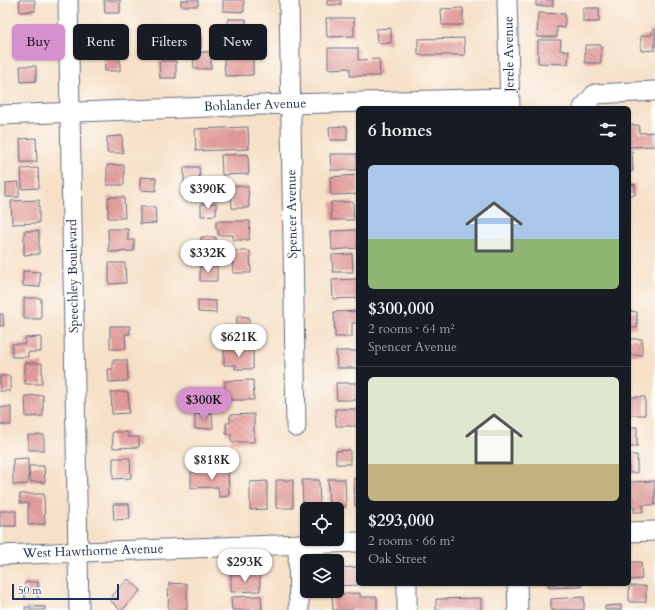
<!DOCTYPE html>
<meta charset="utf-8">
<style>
:root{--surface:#171b24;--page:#20242c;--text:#f1f3f6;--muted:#9ea1a6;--line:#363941;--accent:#d690ce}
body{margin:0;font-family:Cardo,serif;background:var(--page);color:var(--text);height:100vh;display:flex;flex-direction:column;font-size:15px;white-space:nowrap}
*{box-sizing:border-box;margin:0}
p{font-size:13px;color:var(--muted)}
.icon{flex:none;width:22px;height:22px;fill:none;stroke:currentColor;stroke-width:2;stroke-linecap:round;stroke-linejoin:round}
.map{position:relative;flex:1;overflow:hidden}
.panel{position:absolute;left:356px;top:106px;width:275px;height:480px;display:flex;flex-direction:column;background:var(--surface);border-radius:6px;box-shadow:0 1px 3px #0004}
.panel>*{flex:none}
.banner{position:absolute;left:12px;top:24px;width:284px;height:36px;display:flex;gap:8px}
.buttons{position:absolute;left:300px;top:502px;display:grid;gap:8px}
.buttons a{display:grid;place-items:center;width:44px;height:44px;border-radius:6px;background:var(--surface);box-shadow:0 1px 3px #0004;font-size:20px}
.scale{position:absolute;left:12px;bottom:10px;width:107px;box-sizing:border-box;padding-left:4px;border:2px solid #1b2f5e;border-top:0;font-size:11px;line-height:14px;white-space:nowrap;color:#1b2f5e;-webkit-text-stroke:3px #fdfcf7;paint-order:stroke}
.price{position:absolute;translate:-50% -34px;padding:0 9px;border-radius:14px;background:#fff;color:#222;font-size:13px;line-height:26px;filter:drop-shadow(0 1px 2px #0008)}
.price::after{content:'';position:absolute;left:50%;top:24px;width:12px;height:9px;margin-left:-6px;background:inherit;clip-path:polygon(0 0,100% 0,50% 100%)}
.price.current{background:var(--accent);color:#111}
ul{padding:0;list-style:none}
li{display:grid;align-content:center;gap:8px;height:212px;padding:0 12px}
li+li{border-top:1px solid var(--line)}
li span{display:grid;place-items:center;height:124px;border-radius:6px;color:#555}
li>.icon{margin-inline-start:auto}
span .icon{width:72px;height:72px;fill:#fffc;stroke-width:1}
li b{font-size:17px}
h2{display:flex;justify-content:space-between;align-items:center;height:48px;padding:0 12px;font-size:17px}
.pill{padding:0 14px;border-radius:6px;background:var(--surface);box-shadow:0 1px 3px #0004;font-size:14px;line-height:36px}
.pill.current{background:var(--accent);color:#111}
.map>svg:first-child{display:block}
</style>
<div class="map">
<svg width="655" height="610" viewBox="0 0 655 610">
<defs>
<pattern id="building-back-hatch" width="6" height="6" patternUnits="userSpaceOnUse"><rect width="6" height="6" fill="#e59f9c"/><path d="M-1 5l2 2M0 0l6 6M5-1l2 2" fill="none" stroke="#b98282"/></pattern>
</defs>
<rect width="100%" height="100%" fill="#fdfcf7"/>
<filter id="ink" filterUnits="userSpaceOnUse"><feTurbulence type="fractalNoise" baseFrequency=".025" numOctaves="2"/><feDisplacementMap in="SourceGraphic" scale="8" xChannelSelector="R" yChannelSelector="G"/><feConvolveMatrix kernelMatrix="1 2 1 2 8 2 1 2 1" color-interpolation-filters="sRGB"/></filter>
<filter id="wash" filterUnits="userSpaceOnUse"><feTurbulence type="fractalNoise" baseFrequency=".012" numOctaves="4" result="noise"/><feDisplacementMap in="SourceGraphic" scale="16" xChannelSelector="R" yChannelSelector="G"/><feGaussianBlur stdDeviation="0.9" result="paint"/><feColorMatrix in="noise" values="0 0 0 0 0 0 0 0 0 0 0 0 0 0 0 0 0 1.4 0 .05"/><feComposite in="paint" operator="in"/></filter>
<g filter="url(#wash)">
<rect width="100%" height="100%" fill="#f6e0c7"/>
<g id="blocks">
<path fill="url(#building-back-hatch)" d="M19,0H35V11L20,12Z
M104,0H120V13H105Z
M181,0H198V6H181Z
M223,0H244V12L223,11Z
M327,0H341V5H327Z
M536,0H553V6H536Z
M463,8V25H442L441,9Z
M583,8H599V22H583Z
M538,13L565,14V28L557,27V37H537Z
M326,18H354V36L327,37Z
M228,19H246V42H223V32H228Z
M391,28V43H377L376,29Z
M105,29H120L121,44L105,45Z
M652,29H655V50L641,51V36L652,35Z
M35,32L36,47L20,48V33Z
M158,33H174L175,50H159Z
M201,34V49L185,50L184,35Z
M464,38L465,55H418V39Z
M538,40H561L560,50L569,51L568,64L538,63Z
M585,45H601V63H585Z
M328,48H358V60L379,59L380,76H350V68L328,69Z
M193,52H211V69H194Z
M120,55V71H105L104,56Z
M224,58H253V75L225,76Z
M159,61H176V78H160Z
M20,66H36V81L21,82Z
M629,125H639V133L655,132V146L629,147Z
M347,126V140H330L329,127Z
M248,127L249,149L196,151L195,129Z
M122,136L123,153H107V137Z
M36,138L37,162H21L20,139Z
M629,151H632L633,171L629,172Z
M248,154L249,174L222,175L221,155Z
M330,154H357V170H331Z
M107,165H124V185H107Z
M184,167H199L200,182L184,183Z
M38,168L39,188L22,189L21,169Z
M358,175V194L331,195L330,177Z
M140,177L156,178V191L140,190Z
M19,182V197H6V183Z
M635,184V195H629V185Z
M231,186H248L249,208H232Z
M108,197H124L125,218H108Z
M39,200V223L12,224L11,201Z
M331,202H353L354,220H331Z
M216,203V215L201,216V204Z
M140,207H155L156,223L140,224Z
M216,221H250L249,240H233V235H218V229H216Z
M108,229H128V240H134V251L109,252Z
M358,230V248L332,250L331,231Z
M24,231H39V254L24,255Z
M201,237H216V248L201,249Z
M232,251H250L251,273H233Z
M352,254L353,272H333L332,255Z
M109,263H125L126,283L109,284Z
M200,266H217V281H200Z
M23,271L40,272V287L23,286Z
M358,279V298L333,299L332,280Z
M24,298H41V319H24Z
M198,300L216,301V313L198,312Z
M358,311V323H352V337H335L334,312Z
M629,311L637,312V328H629Z
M0,314H3L4,326H0Z
M237,316L249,317V328H252V336L236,335Z
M110,326H130V334H125L126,349H110Z
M41,337V352H28V357H12V344H25V338Z
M629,339H642V355H629Z
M224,348L253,349V369H235L236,365H224Z
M336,351H358V368H337Z
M113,360H127L128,381L109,382L108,369H113Z
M25,363H42V384H25Z
M0,376H10V391H0Z
M253,380L254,400H225V381Z
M336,383H358V400H337Z
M111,392H128L129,413L112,414Z
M43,395V416L26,417L25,396Z
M195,397H212V411H195Z
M629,397H645V415H629Z
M0,407H11V425H0Z
M335,409H358V426H336Z
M212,413L213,428L195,429V414Z
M254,414V442H231V434H226V423H230V415Z
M629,427H637V447H629Z
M112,432H128V437H139V447L113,448Z
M28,435H44V450H28Z
M350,450V464H336V451Z
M629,455H637V473H629Z
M28,458V484L13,485V459Z
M113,458H130L131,478L113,479Z
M29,466H44L45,482H30Z
M228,470L229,496L219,497L218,487L191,488V472Z
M354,478H358V506H355Z
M328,479H345L346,507H329Z
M276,480H293V508H276Z
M302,480H319L320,507L303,508Z
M267,481V509L250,510V482Z
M655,481V505H643V512H634V507H629V482Z
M20,494H44L45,524L28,525V503H20Z
M113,504H129L130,519L114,520Z
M0,511H16V526H0Z
M629,562H641L642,579L629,580Z
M358,567V585L337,586V568Z
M231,574H260V591L231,592Z
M128,579L141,590L122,610H120L109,599Z
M25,582H38V599H25Z
M169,583L187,584V610H168Z
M548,584H582V587L549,588Z
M629,586H646V602H629Z
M360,593V597H377V610H333L332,594Z
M261,596L262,610H232L231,597Z
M584,597V610H551V599Z
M481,598V610H436V599Z
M621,605V610H605V606Z
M25,607H45V610H25Z"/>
</g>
</g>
<g filter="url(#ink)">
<use href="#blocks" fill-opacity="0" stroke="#686d83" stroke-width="1"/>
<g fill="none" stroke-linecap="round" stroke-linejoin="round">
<g stroke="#686d83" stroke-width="21">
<path id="minor" d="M68,0L79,610
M289,0L296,427
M507,0L510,108
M583,108L595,94L655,91
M0,115L290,104L510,98
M629,532L655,531
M298,544L299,610
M0,555L358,542
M407,584V610
M517,584L518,610"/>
</g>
<use href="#minor" stroke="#fff" stroke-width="19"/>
</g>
</g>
<g text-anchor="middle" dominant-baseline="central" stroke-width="3" stroke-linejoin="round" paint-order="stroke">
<g font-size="13" fill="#1b2f5e" stroke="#fdfcf7">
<text transform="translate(509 54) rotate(-91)">Jerele Avenue</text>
<text transform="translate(255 105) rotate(-2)">Bohlander Avenue</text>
<text transform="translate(292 214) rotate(-91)">Spencer Avenue</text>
<text transform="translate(73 276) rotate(-91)">Speechley Boulevard</text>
<text transform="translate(93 551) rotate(-2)">West Hawthorne Avenue</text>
</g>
</g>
</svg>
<div class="buttons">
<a><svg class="icon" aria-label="locate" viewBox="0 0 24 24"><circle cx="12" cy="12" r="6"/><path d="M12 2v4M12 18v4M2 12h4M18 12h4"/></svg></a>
<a><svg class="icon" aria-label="layers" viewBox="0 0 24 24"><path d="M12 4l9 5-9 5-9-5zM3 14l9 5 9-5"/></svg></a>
</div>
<div class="scale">50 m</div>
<b class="price" style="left:208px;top:210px">$390K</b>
<b class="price" style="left:208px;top:274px">$332K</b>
<b class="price" style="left:239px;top:358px">$621K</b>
<b class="price current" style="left:204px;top:421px">$300K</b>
<b class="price" style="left:212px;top:481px">$818K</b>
<b class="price" style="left:245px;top:583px">$293K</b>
<div class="banner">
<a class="pill current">Buy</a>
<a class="pill">Rent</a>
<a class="pill">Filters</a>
<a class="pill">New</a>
</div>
<section class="panel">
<h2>6 homes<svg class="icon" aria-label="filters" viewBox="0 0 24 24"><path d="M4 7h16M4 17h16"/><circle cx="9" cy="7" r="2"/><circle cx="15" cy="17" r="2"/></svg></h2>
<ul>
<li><span style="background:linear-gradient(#a9c7e8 60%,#8fb573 0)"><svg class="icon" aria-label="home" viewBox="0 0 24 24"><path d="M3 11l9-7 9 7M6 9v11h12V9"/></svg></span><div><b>$300,000</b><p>2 rooms · 64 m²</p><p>Spencer Avenue</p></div></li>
<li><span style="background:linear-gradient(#dfe7d0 70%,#c2b280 0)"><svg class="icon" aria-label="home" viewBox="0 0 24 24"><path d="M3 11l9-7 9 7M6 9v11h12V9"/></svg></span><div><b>$293,000</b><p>2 rooms · 66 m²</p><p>Oak Street</p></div></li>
</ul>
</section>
</div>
